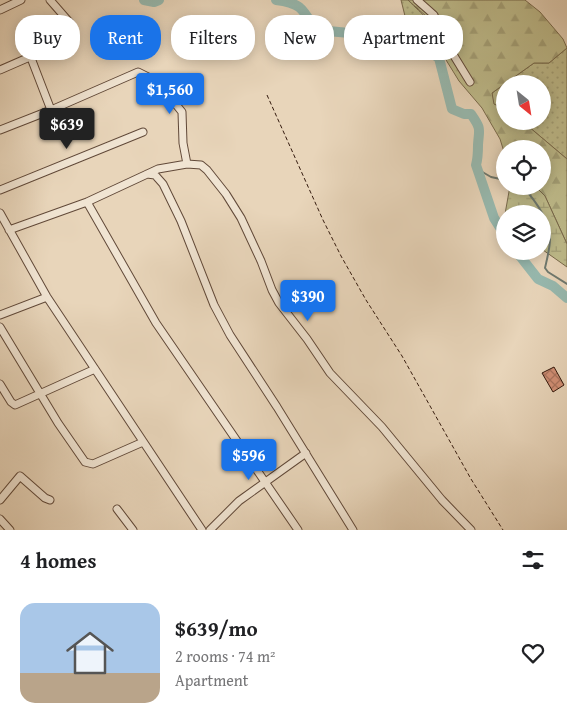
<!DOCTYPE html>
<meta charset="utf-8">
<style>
:root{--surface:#fff;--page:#f6f6f6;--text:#202124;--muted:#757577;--accent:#1a73e8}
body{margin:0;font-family:"Gentium Book Plus",serif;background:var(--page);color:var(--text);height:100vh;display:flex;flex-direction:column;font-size:19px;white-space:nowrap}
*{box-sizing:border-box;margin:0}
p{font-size:16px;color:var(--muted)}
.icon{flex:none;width:28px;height:28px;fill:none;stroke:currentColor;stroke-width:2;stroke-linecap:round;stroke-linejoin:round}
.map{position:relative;height:530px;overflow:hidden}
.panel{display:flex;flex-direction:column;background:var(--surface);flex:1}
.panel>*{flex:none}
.top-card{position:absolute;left:15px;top:15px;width:538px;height:45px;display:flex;gap:10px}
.needle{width:32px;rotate:150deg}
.buttons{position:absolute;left:496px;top:75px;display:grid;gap:10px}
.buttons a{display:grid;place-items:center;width:55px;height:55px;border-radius:50%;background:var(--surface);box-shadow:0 2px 12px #0003;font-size:25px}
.price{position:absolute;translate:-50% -42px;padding:0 11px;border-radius:5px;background:var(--accent);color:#fff;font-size:16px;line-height:32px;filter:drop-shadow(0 1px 2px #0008)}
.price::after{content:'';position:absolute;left:50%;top:30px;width:15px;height:11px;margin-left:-8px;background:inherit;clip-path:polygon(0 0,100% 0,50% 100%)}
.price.selected{background:#222;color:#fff}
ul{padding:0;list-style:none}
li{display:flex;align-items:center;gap:15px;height:125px;padding:0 20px}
li span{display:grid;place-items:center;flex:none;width:140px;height:100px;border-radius:15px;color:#555}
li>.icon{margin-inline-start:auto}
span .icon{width:60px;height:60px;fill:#fffc;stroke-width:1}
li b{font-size:21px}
h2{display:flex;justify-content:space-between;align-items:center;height:60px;padding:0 20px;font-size:21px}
.pill{padding:0 18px;border-radius:20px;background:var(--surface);box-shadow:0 2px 12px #0003;font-size:18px;line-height:45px}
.pill.selected{background:var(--accent);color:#fff}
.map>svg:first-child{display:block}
</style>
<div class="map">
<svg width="567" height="530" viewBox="0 0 567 530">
<defs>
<pattern id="grass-dots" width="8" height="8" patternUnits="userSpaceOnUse" patternTransform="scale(1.25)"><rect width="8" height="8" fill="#bebb8b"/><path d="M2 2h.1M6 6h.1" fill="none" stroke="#a4a077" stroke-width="1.8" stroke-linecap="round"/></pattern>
<pattern id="forest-firs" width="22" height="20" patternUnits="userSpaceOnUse" patternTransform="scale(1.25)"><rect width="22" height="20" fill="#bebb8b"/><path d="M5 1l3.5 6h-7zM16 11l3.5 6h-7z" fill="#a4a077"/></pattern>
<pattern id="wetland-marsh" width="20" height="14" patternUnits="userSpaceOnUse" patternTransform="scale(1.25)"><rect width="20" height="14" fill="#bebb8b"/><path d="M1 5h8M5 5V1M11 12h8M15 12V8" fill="none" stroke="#a4a077"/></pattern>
<pattern id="building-cross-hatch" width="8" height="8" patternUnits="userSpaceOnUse" patternTransform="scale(1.25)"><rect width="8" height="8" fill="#d29076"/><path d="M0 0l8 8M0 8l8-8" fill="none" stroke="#ab755f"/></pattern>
</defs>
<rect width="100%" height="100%" fill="#e8d5ba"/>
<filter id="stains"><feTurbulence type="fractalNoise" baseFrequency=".004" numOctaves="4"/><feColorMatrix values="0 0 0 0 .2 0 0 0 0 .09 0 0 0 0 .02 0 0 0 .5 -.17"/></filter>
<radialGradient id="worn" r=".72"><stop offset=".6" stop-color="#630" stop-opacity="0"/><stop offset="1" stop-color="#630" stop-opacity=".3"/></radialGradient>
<path fill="url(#grass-dots)" stroke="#796a4c" d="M401,0H408C424,17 431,17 435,42L430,44L420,37L406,20Z
M567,48V159L522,121H542V84H505V109L493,104L492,93L534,63H549Z"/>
<path fill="url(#forest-firs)" stroke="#796a4c" d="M408,0H525L540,12L563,39L567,48L549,63H534L492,93L494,104L505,109V121H522L567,159V244L545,196L535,186H542V149H505V155L500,139L482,108L459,81L435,42L433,28L427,17Z"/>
<path fill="url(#wetland-marsh)" stroke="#796a4c" d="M510,186H535L545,196L567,244V267L543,250L542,214H505Z"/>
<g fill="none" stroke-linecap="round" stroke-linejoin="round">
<path stroke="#6f796f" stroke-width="2" d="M479,170L491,177L505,180
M522,186C536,201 549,219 550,239C550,248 547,259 545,268L548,272L567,284"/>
<path stroke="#97b9af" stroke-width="10" d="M144,0L154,2L159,0
M276,0C299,3 302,7 313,26L328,31L371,35L390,40L401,30L409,29L418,44L439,58L452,109L464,114H471C482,130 479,128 478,145C478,152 478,158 476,165L494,218L501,229L505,231
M516,251L538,279L553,286L567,298"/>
</g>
<path fill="url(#building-cross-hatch)" stroke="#341a0e" d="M554,367L564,385L553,392L542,373Z"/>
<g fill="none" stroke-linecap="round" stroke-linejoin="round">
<g stroke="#614939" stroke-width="9">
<path id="minor" d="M50,0L71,24
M417,0L434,15L440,33L470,82
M0,10L21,0
M31,58L51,110
M0,70L71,39
M0,130L51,110L138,72L158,82L182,112L183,143L187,164
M147,174L155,175L163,184L181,221L214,305L230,335L277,407L353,530
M0,190L143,132
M87,202L156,323L298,530
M0,213L47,297L202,530
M9,230L87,202L158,169L187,164L201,165L207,170L226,194L241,218L261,261L272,290L279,303L307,339L330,373L382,427L442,500L471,530
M0,315L47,297
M0,327L58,423L85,462L93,464L143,442
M0,384L11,402L15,405L95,369
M0,500L20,476L45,498L50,500
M117,509L133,530
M0,519L10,530
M210,530L239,501L306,453"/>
</g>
<path stroke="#341a0e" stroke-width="1" stroke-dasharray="4 2.5" stroke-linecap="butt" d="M267,95L323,220L341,256L366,300L402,356L471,479L503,530"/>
<use href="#minor" stroke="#f0e4d2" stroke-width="7"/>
</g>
<rect width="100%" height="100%" filter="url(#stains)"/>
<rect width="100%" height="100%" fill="url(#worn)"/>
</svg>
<div class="buttons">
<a><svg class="needle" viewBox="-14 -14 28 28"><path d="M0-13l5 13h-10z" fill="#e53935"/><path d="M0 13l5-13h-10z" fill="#757577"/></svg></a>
<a><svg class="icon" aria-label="locate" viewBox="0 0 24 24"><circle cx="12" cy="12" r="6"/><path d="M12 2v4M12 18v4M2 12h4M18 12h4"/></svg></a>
<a><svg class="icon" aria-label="layers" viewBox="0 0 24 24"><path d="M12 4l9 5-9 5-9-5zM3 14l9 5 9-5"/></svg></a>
</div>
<b class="price" style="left:170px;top:115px">$1,560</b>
<b class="price selected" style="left:67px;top:150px">$639</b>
<b class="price" style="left:308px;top:322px">$390</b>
<b class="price" style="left:249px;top:481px">$596</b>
<div class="top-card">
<a class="pill">Buy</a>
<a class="pill selected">Rent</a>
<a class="pill">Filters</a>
<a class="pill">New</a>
<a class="pill">Apartment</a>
</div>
</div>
<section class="panel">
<h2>4 homes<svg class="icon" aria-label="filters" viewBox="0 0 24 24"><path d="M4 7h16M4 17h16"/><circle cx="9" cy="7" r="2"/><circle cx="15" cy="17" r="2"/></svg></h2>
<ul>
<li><span style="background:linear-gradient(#a9c7e8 70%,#b9a48a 0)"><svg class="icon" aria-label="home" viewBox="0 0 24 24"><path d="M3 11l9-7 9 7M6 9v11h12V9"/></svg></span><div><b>$639/mo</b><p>2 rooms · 74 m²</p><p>Apartment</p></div><svg class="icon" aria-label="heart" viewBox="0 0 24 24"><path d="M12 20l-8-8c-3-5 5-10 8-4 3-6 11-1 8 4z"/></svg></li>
</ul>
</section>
